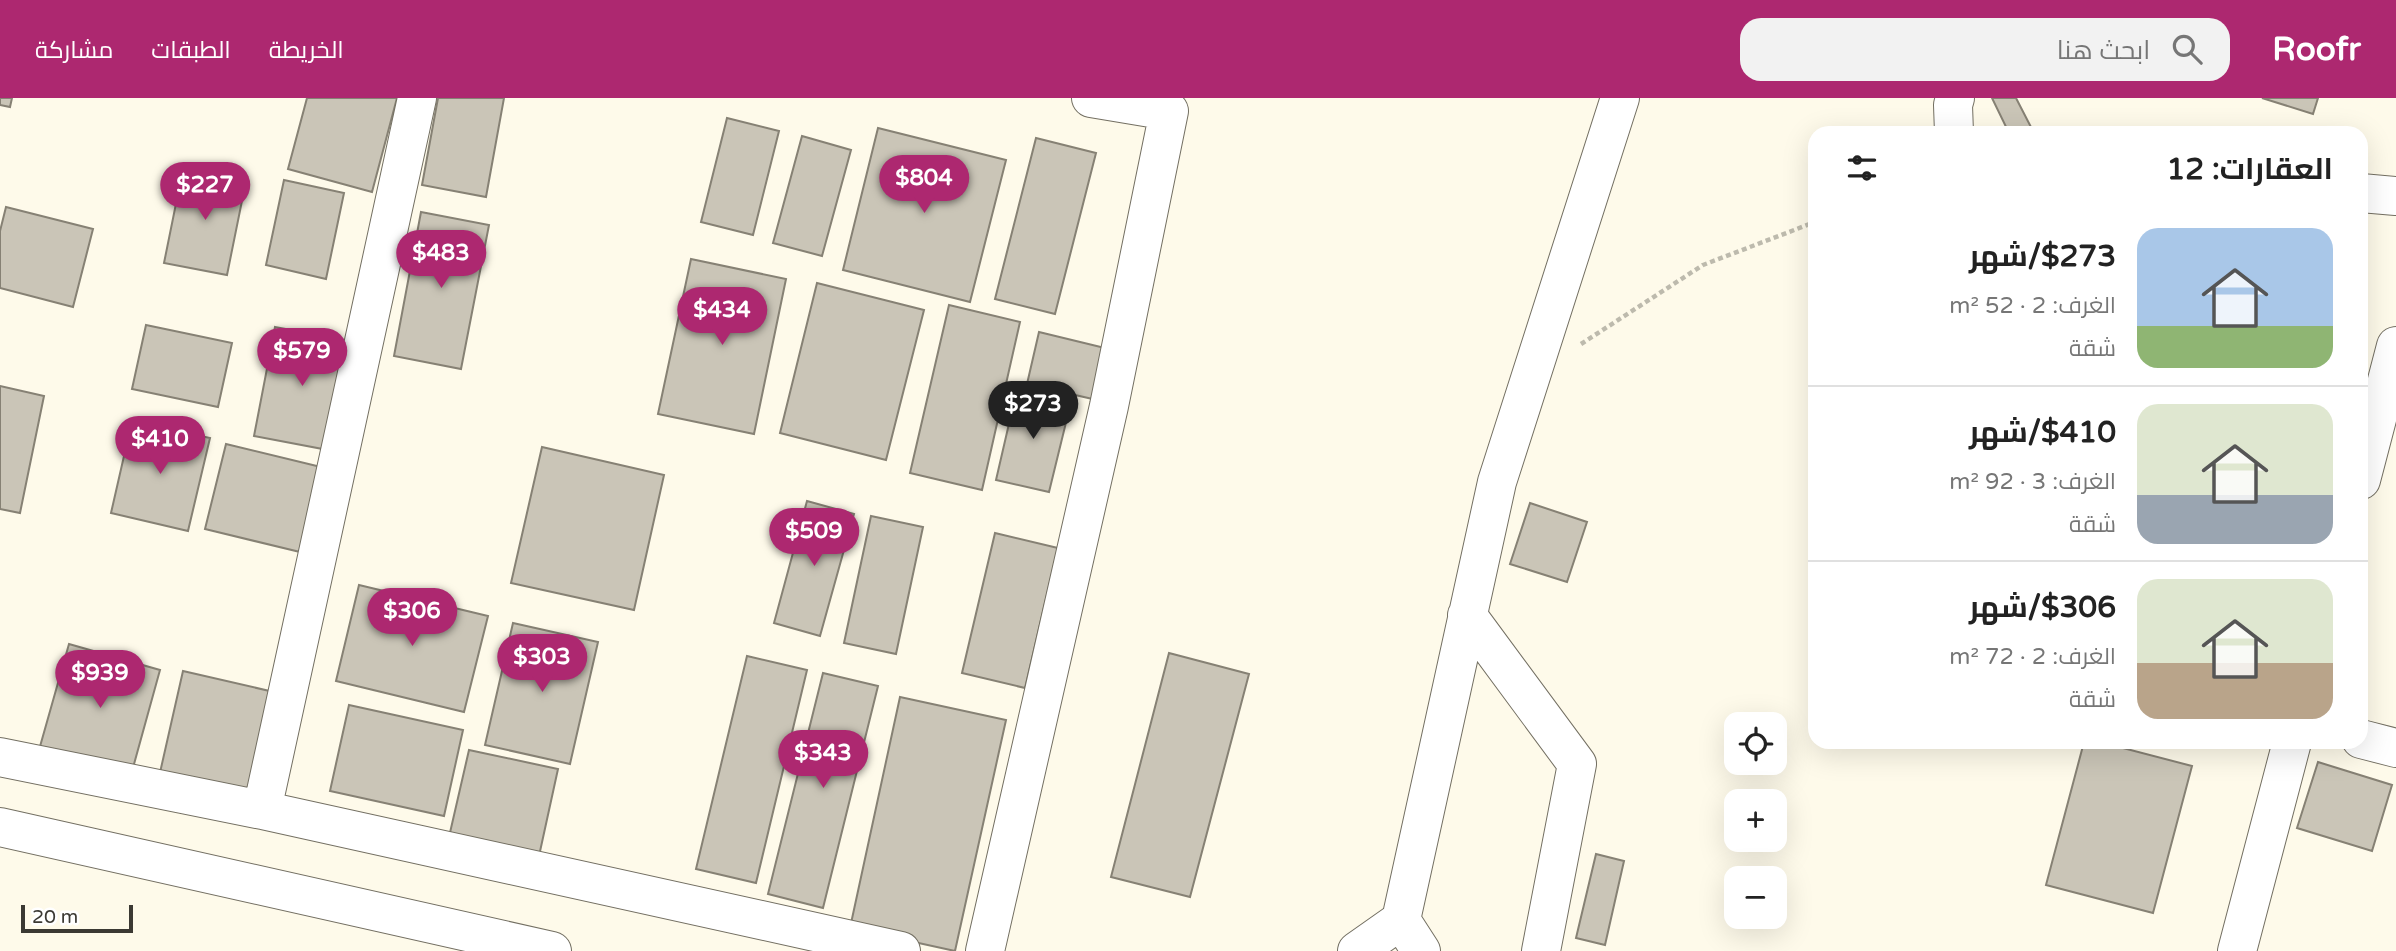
<!DOCTYPE html>
<html lang="ar">
<meta charset="utf-8">
<style>
:root{--surface:#fff;--page:#f2f2f2;--text:#222;--muted:#767676;--line:#e0e0e0;--accent:#ad2870}
body{margin:0;font-family:"Varela Round",Cairo,sans-serif;background:var(--page);color:var(--text);direction:rtl;height:100vh;display:flex;flex-direction:column;font-size:26px;white-space:nowrap}
*{box-sizing:border-box;margin:0}
p{font-size:23px;color:var(--muted)}
.icon{flex:none;width:38px;height:38px;fill:none;stroke:currentColor;stroke-width:2;stroke-linecap:round;stroke-linejoin:round}
.map{position:relative;flex:1;overflow:hidden;direction:ltr}
.panel{position:absolute;left:1808px;top:28px;width:560px;height:623px;display:flex;flex-direction:column;background:var(--surface);border-radius:21px;box-shadow:0 7px 28px #0002;direction:rtl}
.panel>*{flex:none}
.fabs{position:absolute;left:1724px;top:614px;display:grid;gap:14px}
.fabs a{display:grid;place-items:center;width:63px;height:63px;border-radius:14px;background:var(--surface);box-shadow:0 7px 28px #0002;font-size:35px}
.scale{position:absolute;left:21px;bottom:18px;width:112px;box-sizing:border-box;padding-left:7px;border:4px solid #3b3933;border-top:0;font-size:19px;line-height:24px;white-space:nowrap;color:#3b3933;-webkit-text-stroke:5px #fff;paint-order:stroke}
.price{position:absolute;translate:-50% -60px;padding:0 16px;border-radius:24px;background:var(--accent);color:#fff;font-size:23px;line-height:46px;filter:drop-shadow(0 2px 4px #0008)}
.price::after{content:'';position:absolute;left:50%;top:42px;width:21px;height:16px;margin-left:-10px;background:inherit;clip-path:polygon(0 0,100% 0,50% 100%)}
.price.on{background:#222;color:#fff}
ul{padding:0;list-style:none}
li{display:flex;align-items:center;gap:21px;height:175px;padding:0 35px}
li+li{border-top:2px solid var(--line)}
li span{display:grid;place-items:center;flex:none;width:196px;height:140px;border-radius:21px;color:#555}
li>.icon{margin-inline-start:auto}
span .icon{width:84px;height:84px;fill:#fffc;stroke-width:1}
li b{font-size:30px}
h2{display:flex;justify-content:space-between;align-items:center;height:84px;padding:0 35px;font-size:30px}
header{display:flex;align-items:center;gap:42px;box-sizing:border-box;height:98px;padding:0 35px;background:var(--accent);color:#fff}
header strong{font-size:33px}
nav{display:flex;gap:38px;margin-inline-start:auto;font-size:24px}
.search{width:490px;height:63px;background:var(--page);display:flex;align-items:center;gap:18px;box-sizing:border-box;padding:0 24px;border-radius:21px;color:var(--muted);font-size:26px}
.map>svg:first-child{display:block}
</style>
<header>
<strong>Roofr</strong>
<div class="search"><svg class="icon" aria-label="search" viewBox="0 0 24 24"><circle cx="10" cy="10" r="6"/><path d="M15 15l6 6"/></svg>ابحث هنا</div>
<nav><a>الخريطة</a><a>الطبقات</a><a>مشاركة</a></nav>
</header>
<div class="map">
<svg width="2396" height="853" viewBox="0 0 2396 853">
<rect width="100%" height="100%" fill="#fefaea"/>
<path fill="#cac5b7" stroke="#868174" stroke-width="2" d="M0,0H12L10,9L0,7Z
M307,0H397L372,94L288,71Z
M438,0H504L486,99L422,87Z
M1992,0H2016L2034,35H2009Z
M2262,0H2318L2313,16Z
M727,20L779,33L753,137L701,124Z
M878,30L1006,62L970,204L843,172Z
M802,38L851,52L822,158L773,145Z
M1036,40L1096,55L1055,216L995,201Z
M183,71L246,83L227,177L164,165Z
M284,82L344,95L326,181L266,167Z
M6,109L93,131L73,209L0,190V133Z
M421,114L489,127L461,271L394,258Z
M691,161L786,181L754,336L658,316Z
M817,185L924,212L886,362L780,335Z
M949,207L1020,224L982,392L910,375Z
M146,227L232,245L218,309L132,291Z
M275,229L350,243L328,352L254,338Z
M1039,234L1109,251L1097,302L1027,286Z
M0,288L44,298L20,415L0,411Z
M1017,291L1071,304L1049,394L996,382Z
M132,323L210,340L188,433L111,415Z
M226,346L321,369L300,454L205,431Z
M542,349L664,377L634,512L511,485Z
M807,403L854,416L820,538L774,525Z
M1530,405L1587,424L1567,484L1510,466Z
M871,418L923,429L896,556L844,545Z
M995,435L1058,450L1025,590L962,575Z
M359,487L488,518L464,614L336,583Z
M513,525L598,544L570,666L485,647Z
M69,546L160,572L131,677L39,652Z
M1169,555L1249,576L1190,799L1111,779Z
M747,558L807,572L756,785L696,771Z
M183,573L274,594L249,700L159,679Z
M823,575L878,588L823,810L768,796Z
M900,599L1006,622L955,853L850,830Z
M349,607L463,632L444,718L330,693Z
M2084,644H2100L2192,668L2153,815L2046,787Z
M469,652L558,671L539,758L449,739Z
M2318,664L2392,687L2372,753L2297,730Z
M1596,756L1624,763L1605,847L1576,840Z"/>
<g fill="none" stroke-linecap="round" stroke-linejoin="round">
<g stroke="#736f62" stroke-width="40">
<path id="minor" d="M1954,35L1953,7L1955,0
M2361,95L2396,98
M2361,382L2396,248
M1467,517L1577,666L1541,853
M2361,641L2396,650
M0,659L262,712L901,853
M262,712L417,0
M0,729L552,853
M1401,822L1421,853
M985,853L1109,308L1169,13L1091,0
M1357,853L1401,822L1497,384L1620,0
M2237,853L2292,644"/>
</g>
<path stroke="#bdbaad" stroke-width="4.5" stroke-dasharray="5 3.5" stroke-linecap="butt" d="M1581,246L1703,167L1815,124"/>
<use href="#minor" stroke="#fff" stroke-width="38"/>
</g>
</svg>
<div class="fabs">
<a><svg class="icon" aria-label="locate" viewBox="0 0 24 24"><circle cx="12" cy="12" r="6"/><path d="M12 2v4M12 18v4M2 12h4M18 12h4"/></svg></a>
<a>+</a>
<a>−</a>
</div>
<div class="scale">20 m</div>
<b class="price" style="left:924px;top:117px">$804</b>
<b class="price" style="left:205px;top:124px">$227</b>
<b class="price" style="left:441px;top:192px">$483</b>
<b class="price" style="left:722px;top:249px">$434</b>
<b class="price" style="left:302px;top:290px">$579</b>
<b class="price on" style="left:1033px;top:343px">$273</b>
<b class="price" style="left:160px;top:378px">$410</b>
<b class="price" style="left:814px;top:470px">$509</b>
<b class="price" style="left:412px;top:550px">$306</b>
<b class="price" style="left:542px;top:596px">$303</b>
<b class="price" style="left:100px;top:612px">$939</b>
<b class="price" style="left:823px;top:692px">$343</b>
<section class="panel">
<h2>العقارات: 12<svg class="icon" aria-label="filters" viewBox="0 0 24 24"><path d="M4 7h16M4 17h16"/><circle cx="9" cy="7" r="2"/><circle cx="15" cy="17" r="2"/></svg></h2>
<ul>
<li><span style="background:linear-gradient(#a9c7e8 70%,#8fb573 0)"><svg class="icon" aria-label="home" viewBox="0 0 24 24"><path d="M3 11l9-7 9 7M6 9v11h12V9"/></svg></span><div><b>$273/شهر</b><p>الغرف: 2 · 52 m²</p><p>شقة</p></div></li>
<li><span style="background:linear-gradient(#dfe7d0 65%,#9aa5b1 0)"><svg class="icon" aria-label="home" viewBox="0 0 24 24"><path d="M3 11l9-7 9 7M6 9v11h12V9"/></svg></span><div><b>$410/شهر</b><p>الغرف: 3 · 92 m²</p><p>شقة</p></div></li>
<li><span style="background:linear-gradient(#dfe7d0 60%,#b9a48a 0)"><svg class="icon" aria-label="home" viewBox="0 0 24 24"><path d="M3 11l9-7 9 7M6 9v11h12V9"/></svg></span><div><b>$306/شهر</b><p>الغرف: 2 · 72 m²</p><p>شقة</p></div></li>
</ul>
</section>
</div>
